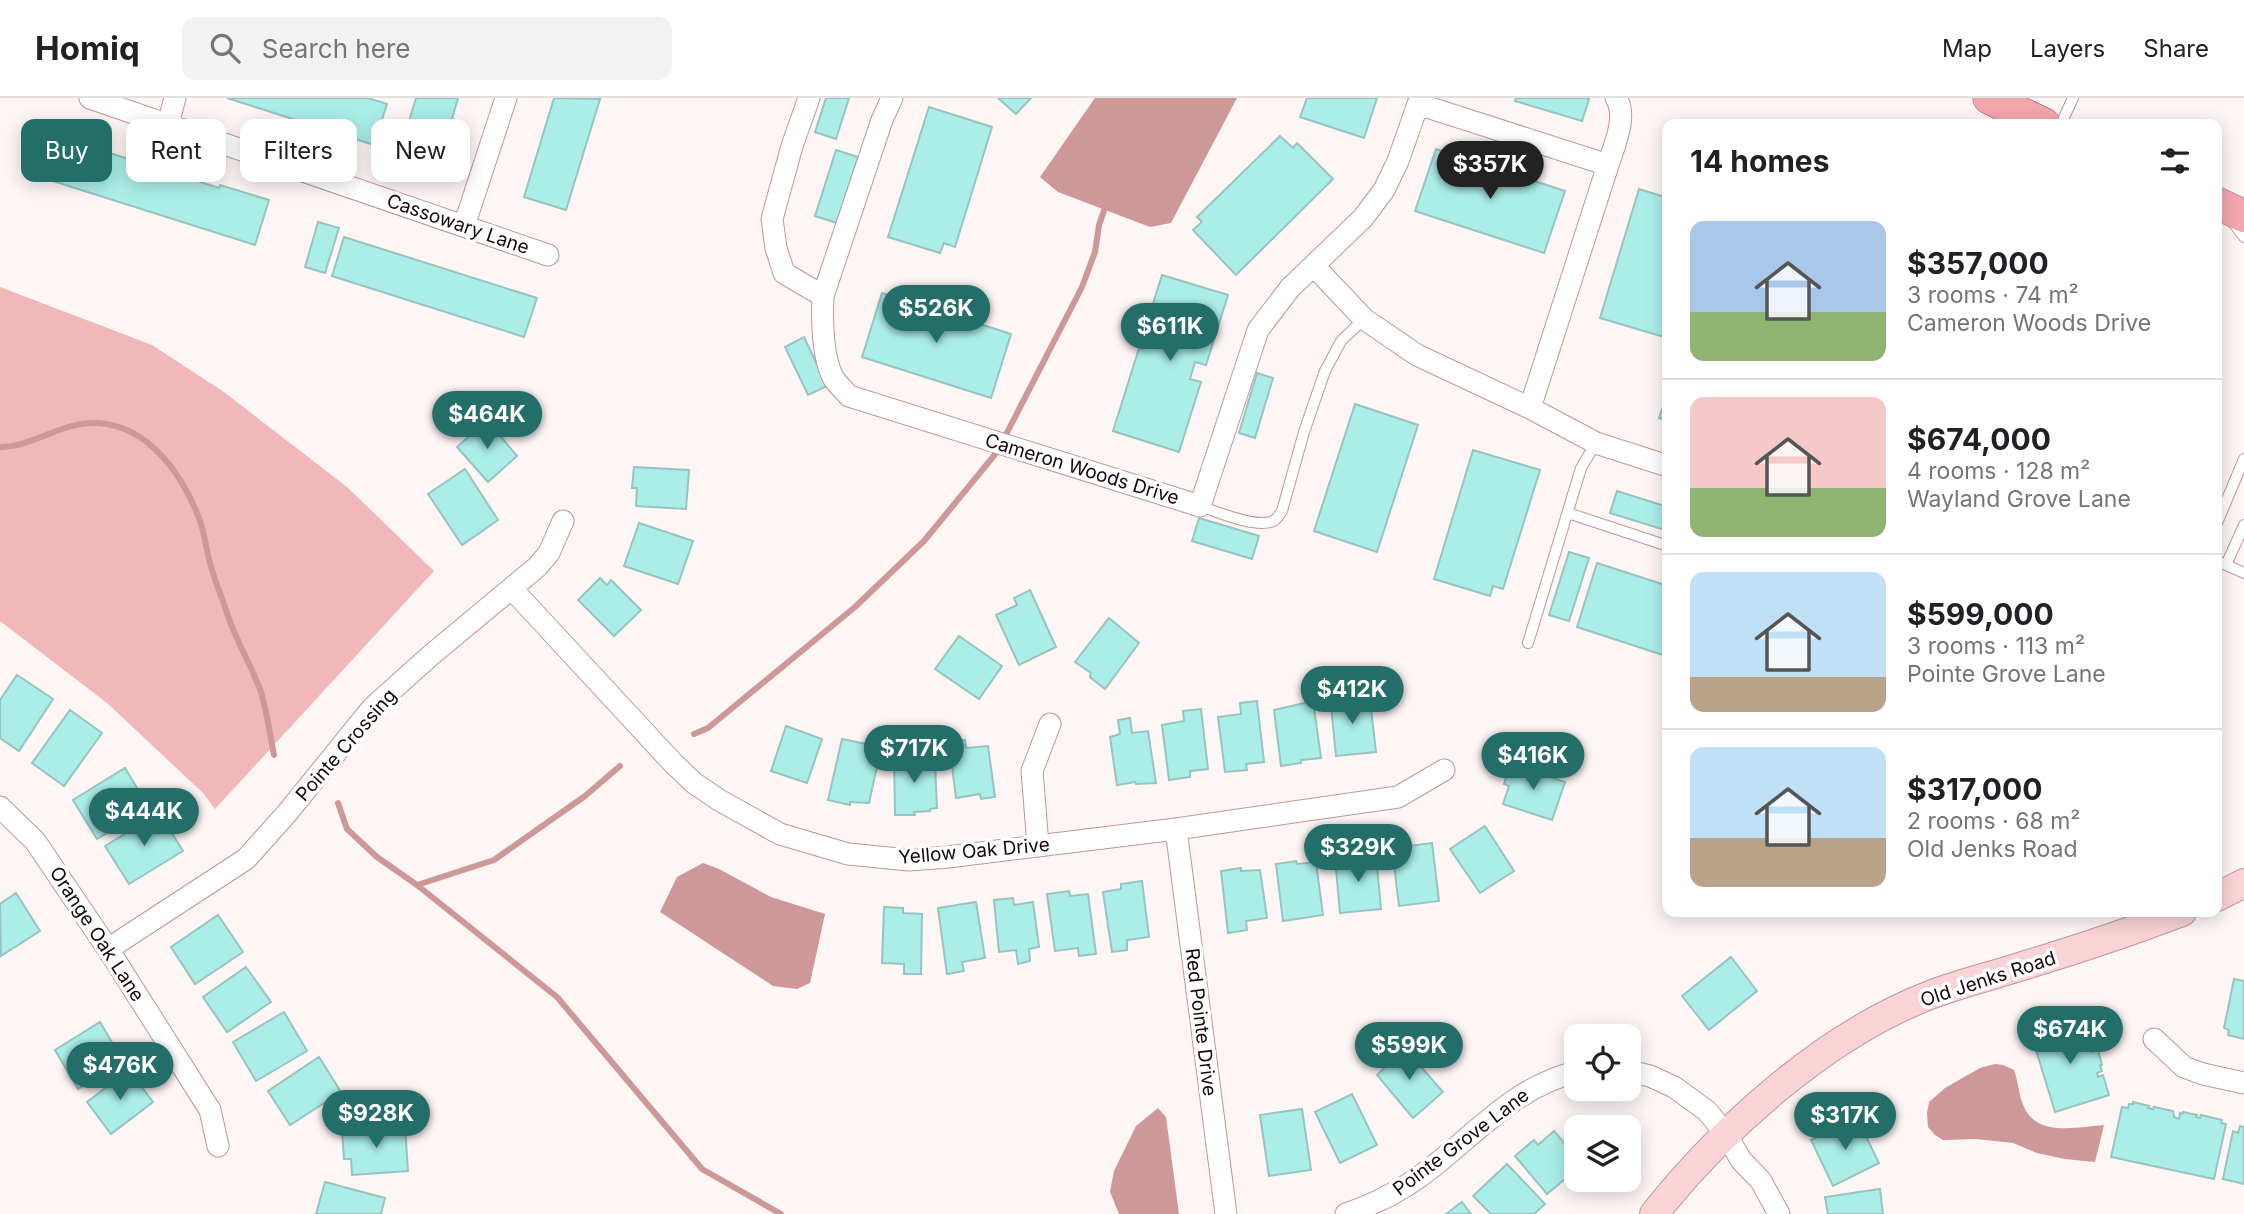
<!DOCTYPE html>
<meta charset="utf-8">
<style>
:root{--surface:#fff;--page:#f2f2f2;--text:#202124;--muted:#757577;--line:#e0e0e0;--accent:#246e69}
body{margin:0;font-family:Inter,sans-serif;background:var(--page);color:var(--text);height:100vh;display:flex;flex-direction:column;font-size:26px;white-space:nowrap}
*{box-sizing:border-box;margin:0}
p{font-size:23px;color:var(--muted)}
.icon{flex:none;width:38px;height:38px;fill:none;stroke:currentColor;stroke-width:2;stroke-linecap:round;stroke-linejoin:round}
.map{position:relative;flex:1;overflow:hidden}
.side{position:absolute;left:1662px;top:21px;width:560px;height:798px;display:flex;flex-direction:column;background:var(--surface);border-radius:14px;box-shadow:0 4px 18px #0003}
.side>*{flex:none}
.guide{position:absolute;left:21px;top:21px;width:665px;height:63px;display:flex;gap:14px}
.tools{position:absolute;left:1564px;top:926px;display:grid;gap:14px}
.tools a{display:grid;place-items:center;width:77px;height:77px;border-radius:14px;background:var(--surface);box-shadow:0 4px 18px #0003;font-size:35px}
.price{position:absolute;translate:-50% -60px;padding:0 16px;border-radius:24px;background:var(--accent);color:#fff;font-size:23px;line-height:46px;filter:drop-shadow(0 2px 4px #0008)}
.price::after{content:'';position:absolute;left:50%;top:42px;width:21px;height:16px;margin-left:-10px;background:inherit;clip-path:polygon(0 0,100% 0,50% 100%)}
.price.current{background:#222;color:#fff}
ul{padding:0;list-style:none}
li{display:flex;align-items:center;gap:21px;height:175px;padding:0 28px}
li+li{border-top:2px solid var(--line)}
li span{display:grid;place-items:center;flex:none;width:196px;height:140px;border-radius:14px;color:#555}
li>.icon{margin-inline-start:auto}
span .icon{width:84px;height:84px;fill:#fffc;stroke-width:1}
li b{font-size:30px}
h2{display:flex;justify-content:space-between;align-items:center;height:84px;padding:0 28px;font-size:30px}
.chip{padding:0 24px;border-radius:14px;background:var(--surface);box-shadow:0 4px 18px #0003;font-size:24px;line-height:63px}
.chip.current{background:var(--accent);color:#fff}
header{display:flex;align-items:center;gap:42px;box-sizing:border-box;height:98px;padding:0 35px;background:var(--surface);border-bottom:2px solid var(--line)}
header strong{font-size:33px}
nav{display:flex;gap:38px;margin-inline-start:auto;font-size:24px}
.search{width:490px;height:63px;background:var(--page);display:flex;align-items:center;gap:18px;box-sizing:border-box;padding:0 24px;border-radius:14px;color:var(--muted);font-size:26px}
.map>svg:first-child{display:block}
</style>
<header>
<strong>Homiq</strong>
<div class="search"><svg class="icon" aria-label="search" viewBox="0 0 24 24"><circle cx="10" cy="10" r="6"/><path d="M15 15l6 6"/></svg>Search here</div>
<nav><a>Map</a><a>Layers</a><a>Share</a></nav>
</header>
<div class="map">
<svg width="2244" height="1116" viewBox="0 0 2244 1116">
<rect width="100%" height="100%" fill="#fef5f5"/>
<path fill="#f2b8b9" d="M0,189L152,247L224,294L347,389L434,473L215,711L203,695L107,605L0,523Z"/>
<path fill="#ce9798" d="M1095,0H1237L1171,125L1150,129L1058,94L1040,79Z
M703,765L719,771L771,799L825,816L810,885L797,891L773,888L660,814L677,779Z
M1995,966L2003,967L2014,972C2018,983 2019,998 2024,1009C2037,1039 2077,1029 2104,1027L2095,1064L2065,1061L2037,1055L2013,1045L1976,1041L1943,1042L1935,1037L1928,1029L1927,1015L1929,1004L1945,990L1980,970Z
M1158,1010L1166,1019L1179,1116H1119L1110,1094L1114,1073L1136,1028Z"/>
<g fill="none" stroke-linecap="round" stroke-linejoin="round">
<path stroke="#ce9798" stroke-width="6" d="M0,349C33,349 63,323 98,325C150,328 184,379 200,423C205,437 206,451 210,465C215,484 223,502 229,521C238,546 252,569 261,594C267,614 270,637 274,657
M694,636L708,630L855,509L924,443L997,354L1082,189L1095,154L1099,127L1106,107
M338,705L347,731L377,759L417,787L557,899L702,1071L781,1116
M417,787L494,762L585,698L620,668"/>
</g>
<path fill="#abeee8" stroke="#97c4c0" stroke-width="2" d="M227,0H367L387,6L374,47Z
M416,0H458L452,21L460,23L445,71L399,57Z
M554,0L600,1L566,112L524,99Z
M826,0H849L836,41L815,34Z
M998,0H1031L1016,16Z
M1307,0H1377L1364,40L1300,19Z
M1516,0H1584L1589,1L1582,23L1515,3Z
M929,9L992,29L955,149L944,145L940,155L888,139Z
M47,35L219,90L220,87L269,102L255,147L34,77Z
M1280,38L1293,50L1297,45L1333,81L1236,177L1193,132L1202,124L1197,119Z
M1436,51L1565,93L1544,155L1415,113Z
M836,52L858,59L837,125L815,118Z
M1639,91L1668,100V225L1664,239L1600,220Z
M318,124L339,130L325,175L305,169Z
M344,139L537,200L524,239L332,178Z
M1162,177L1228,197L1206,267L1195,264L1190,281L1201,284L1179,354L1113,333Z
M882,195L1011,236L991,300L862,259Z
M804,239L827,288L808,297L785,249Z
M1257,275L1273,280L1255,340L1239,335Z
M1668,294V323L1659,320Z
M1355,306L1418,327L1377,454L1314,433Z
M487,322L517,358L488,384L457,349Z
M1473,352L1540,372L1503,491L1493,488L1490,498L1434,481Z
M634,369L689,372L686,411L636,408L637,390H632Z
M465,371L498,422L462,447L428,396Z
M1617,393L1668,409V433L1610,415Z
M1199,420L1259,438L1252,461L1192,443Z
M639,425L693,443L678,486L624,468Z
M1569,454L1589,460L1569,523L1549,517Z
M1597,465L1668,488L1665,498L1668,499V560L1663,559V557L1577,529Z
M600,480L607,487L611,482L641,512L614,538L578,502Z
M1030,492L1056,549L1019,567L996,517L1017,507L1014,500Z
M1109,520L1139,545L1105,591L1090,579L1091,575L1075,564Z
M959,538L1002,568L979,601L935,571Z
M17,577L53,601L19,653L0,640V602Z
M1348,596L1349,605L1370,602L1376,654L1336,658L1330,598Z
M1257,603L1264,664L1246,666L1247,672L1225,674L1218,619L1241,616L1240,605Z
M1313,603L1321,660L1301,662V665L1281,668L1274,612Z
M1201,611L1208,671L1190,673V679L1169,682L1162,627L1184,623L1183,613Z
M70,612L102,635L64,688L32,665Z
M1130,620L1132,635L1148,633L1156,685L1136,686L1135,684L1117,687L1110,639L1120,636L1118,622Z
M786,628L822,641L807,685L771,673Z
M842,641L871,647L868,656L879,659L869,705L850,704V707L828,702Z
M965,642L966,650L988,648L995,699L981,701L980,696L956,700L949,644Z
M913,653V663H935L937,710L930,711V713L914,714L915,717H895L894,654Z
M1511,665L1565,684L1552,722L1503,706L1509,688L1504,686Z
M125,670L149,710L97,741L73,702Z
M159,715L183,753L129,786L105,748Z
M1485,728L1514,773L1480,795L1450,751Z
M1432,745L1439,803L1399,808L1392,750Z
M1376,757L1381,811L1340,815L1335,760Z
M1296,763L1297,766L1316,764L1323,817L1283,823L1276,766Z
M1241,770V773L1260,772L1267,820L1246,823L1247,832L1228,835L1221,773Z
M1142,783L1149,839L1127,842V852L1112,854L1103,794L1121,791V786Z
M1069,793L1070,798L1088,796L1096,856L1079,858L1078,850L1055,853L1047,796Z
M16,795L40,833L1,858L0,806Z
M1013,800L1014,807L1033,804L1039,849L1029,851L1030,863L1018,866L1016,852L999,854L994,802Z
M976,804L985,860L962,864L964,873L947,876L938,810Z
M884,809L903,810V815L922,816L921,876H904V866L882,865Z
M218,817L243,854L195,886L171,849Z
M1731,859L1757,893L1709,932L1682,898Z
M246,869L271,904L227,934L203,899Z
M2234,881L2244,883V941L2228,937L2229,932L2224,930Z
M284,914L307,953L256,983L233,944Z
M2083,923L2085,929L2089,928L2094,946L2090,948L2092,954L2098,952L2102,967H2100L2102,973L2097,975L2098,979L2103,977L2109,997L2055,1014L2032,939Z
M100,924L123,963L78,991L55,952Z
M1401,946L1443,994L1413,1020L1377,977L1392,963L1387,957Z
M319,959L341,994L290,1027L268,993Z
M129,972L153,1004L111,1036L87,1004Z
M1352,996L1377,1047L1340,1065L1315,1014Z
M2133,1004L2149,1008L2148,1010L2153,1011L2154,1009L2173,1013L2174,1019L2179,1021L2180,1015L2182,1016L2183,1014L2197,1017L2196,1019L2200,1020L2201,1017L2222,1022L2221,1025L2226,1026L2214,1081L2111,1059L2122,1009L2128,1010L2129,1006H2133Z
M1302,1011L1311,1072L1269,1078L1260,1017Z
M1857,1020L1879,1065L1833,1088L1811,1042Z
M405,1028L408,1073L352,1077L351,1061H344L342,1033Z
M2240,1028L2244,1029V1086L2223,1081L2233,1033L2238,1035Z
M1554,1033L1577,1060V1071L1547,1096L1515,1058L1534,1042L1538,1047Z
M1507,1066L1545,1106L1534,1116H1491L1473,1098Z
M325,1084L385,1100L381,1116H316Z
M1880,1091L1883,1116H1828L1825,1099Z
M1462,1104L1471,1116H1446Z"/>
<g fill="none" stroke-linecap="round" stroke-linejoin="round">
<g stroke="#bf9798" stroke-width="12">
<path id="lane" d="M2061,26L2073,0
M2232,123L2244,139
M1200,408C1217,414 1260,432 1275,422C1278,419 1280,416 1282,413L1304,334L1325,273L1341,243L1364,221
M1568,415L1668,448
M2217,425L2244,361
M2217,463L2244,475
M2226,467L2244,427
M1528,545L1581,370L1596,345"/>
</g>
<g stroke="#bf9798" stroke-width="23">
<path id="street" d="M90,0L548,157
M809,0L792,48L772,121L776,150L784,175L823,198
M892,0L882,22L823,198C822,222 822,260 834,281C838,287 845,293 849,298L1200,408L1258,232L1290,190L1363,120L1384,92L1398,63L1418,6L1608,67L1530,310
M168,26L175,0
M1608,67C1614,48 1628,18 1616,0
M464,128L506,0
M1314,168L1364,221L1417,257L1530,310L1596,345L1668,368
M512,491L673,665L694,685L719,702L780,736L848,756L909,762L948,759L1176,731L1398,699L1444,672
M0,709L35,743L108,851L210,1012L218,1048
M1176,731L1226,1116
M1038,747L1032,673L1050,626
M108,851L246,761L288,714L373,609L430,558L537,469L549,455L563,423
M2154,941L2184,969L2203,976L2244,985
M1629,973L1650,978L1674,989L1707,1013L1726,1036L1741,1062L1761,1083L1779,1116
M1346,1116C1379,1105 1408,1089 1435,1067C1479,1032 1520,986 1577,974"/>
</g>
<g stroke="#bf9798" stroke-width="30">
<path id="secondary" d="M2217,799L2244,785
M1654,1116C1722,1030 1826,937 1930,897C1958,886 1988,879 2016,870C2072,853 2127,835 2182,814"/>
</g>
<g stroke="#a04850" stroke-width="33">
<path id="primary" d="M1989,0L2044,26
M2217,105L2244,118"/>
</g>
<use href="#lane" stroke="#fff" stroke-width="10"/>
<use href="#street" stroke="#fff" stroke-width="21"/>
<use href="#secondary" stroke="#f9d3d6" stroke-width="28"/>
<use href="#primary" stroke="#f3a6ad" stroke-width="32"/>
</g>
<g text-anchor="middle" dominant-baseline="central" stroke-width="7" stroke-linejoin="round" paint-order="stroke">
<g font-size="19" fill="#160809" stroke="#fff">
<text transform="translate(458 126) rotate(19)">Cassowary Lane</text>
<text transform="translate(1082 371) rotate(17)">Cameron Woods Drive</text>
<text transform="translate(346 647) rotate(-49)">Pointe Crossing</text>
<text transform="translate(974 753) rotate(-5)">Yellow Oak Drive</text>
<text transform="translate(97 836) rotate(57)">Orange Oak Lane</text>
<text transform="translate(1988 881) rotate(-18)">Old Jenks Road</text>
<text transform="translate(1201 924) rotate(83)">Red Pointe Drive</text>
<text transform="translate(1461 1044) rotate(-37)">Pointe Grove Lane</text>
</g>
</g>
</svg>
<div class="tools">
<a><svg class="icon" aria-label="locate" viewBox="0 0 24 24"><circle cx="12" cy="12" r="6"/><path d="M12 2v4M12 18v4M2 12h4M18 12h4"/></svg></a>
<a><svg class="icon" aria-label="layers" viewBox="0 0 24 24"><path d="M12 4l9 5-9 5-9-5zM3 14l9 5 9-5"/></svg></a>
</div>
<b class="price current" style="left:1490px;top:103px">$357K</b>
<b class="price" style="left:936px;top:247px">$526K</b>
<b class="price" style="left:1170px;top:265px">$611K</b>
<b class="price" style="left:487px;top:353px">$464K</b>
<b class="price" style="left:1352px;top:628px">$412K</b>
<b class="price" style="left:914px;top:687px">$717K</b>
<b class="price" style="left:1533px;top:694px">$416K</b>
<b class="price" style="left:144px;top:750px">$444K</b>
<b class="price" style="left:1358px;top:786px">$329K</b>
<b class="price" style="left:2070px;top:968px">$674K</b>
<b class="price" style="left:1409px;top:984px">$599K</b>
<b class="price" style="left:120px;top:1004px">$476K</b>
<b class="price" style="left:376px;top:1052px">$928K</b>
<b class="price" style="left:1845px;top:1054px">$317K</b>
<div class="guide">
<a class="chip current">Buy</a>
<a class="chip">Rent</a>
<a class="chip">Filters</a>
<a class="chip">New</a>
</div>
<section class="side">
<h2>14 homes<svg class="icon" aria-label="filters" viewBox="0 0 24 24"><path d="M4 7h16M4 17h16"/><circle cx="9" cy="7" r="2"/><circle cx="15" cy="17" r="2"/></svg></h2>
<ul>
<li><span style="background:linear-gradient(#a9c7e8 65%,#8fb573 0)"><svg class="icon" aria-label="home" viewBox="0 0 24 24"><path d="M3 11l9-7 9 7M6 9v11h12V9"/></svg></span><div><b>$357,000</b><p>3 rooms · 74 m²</p><p>Cameron Woods Drive</p></div></li>
<li><span style="background:linear-gradient(#f6c9c9 65%,#8fb573 0)"><svg class="icon" aria-label="home" viewBox="0 0 24 24"><path d="M3 11l9-7 9 7M6 9v11h12V9"/></svg></span><div><b>$674,000</b><p>4 rooms · 128 m²</p><p>Wayland Grove Lane</p></div></li>
<li><span style="background:linear-gradient(#bfe0f5 75%,#b9a48a 0)"><svg class="icon" aria-label="home" viewBox="0 0 24 24"><path d="M3 11l9-7 9 7M6 9v11h12V9"/></svg></span><div><b>$599,000</b><p>3 rooms · 113 m²</p><p>Pointe Grove Lane</p></div></li>
<li><span style="background:linear-gradient(#bfe0f5 65%,#b9a48a 0)"><svg class="icon" aria-label="home" viewBox="0 0 24 24"><path d="M3 11l9-7 9 7M6 9v11h12V9"/></svg></span><div><b>$317,000</b><p>2 rooms · 68 m²</p><p>Old Jenks Road</p></div></li>
</ul>
</section>
</div>
